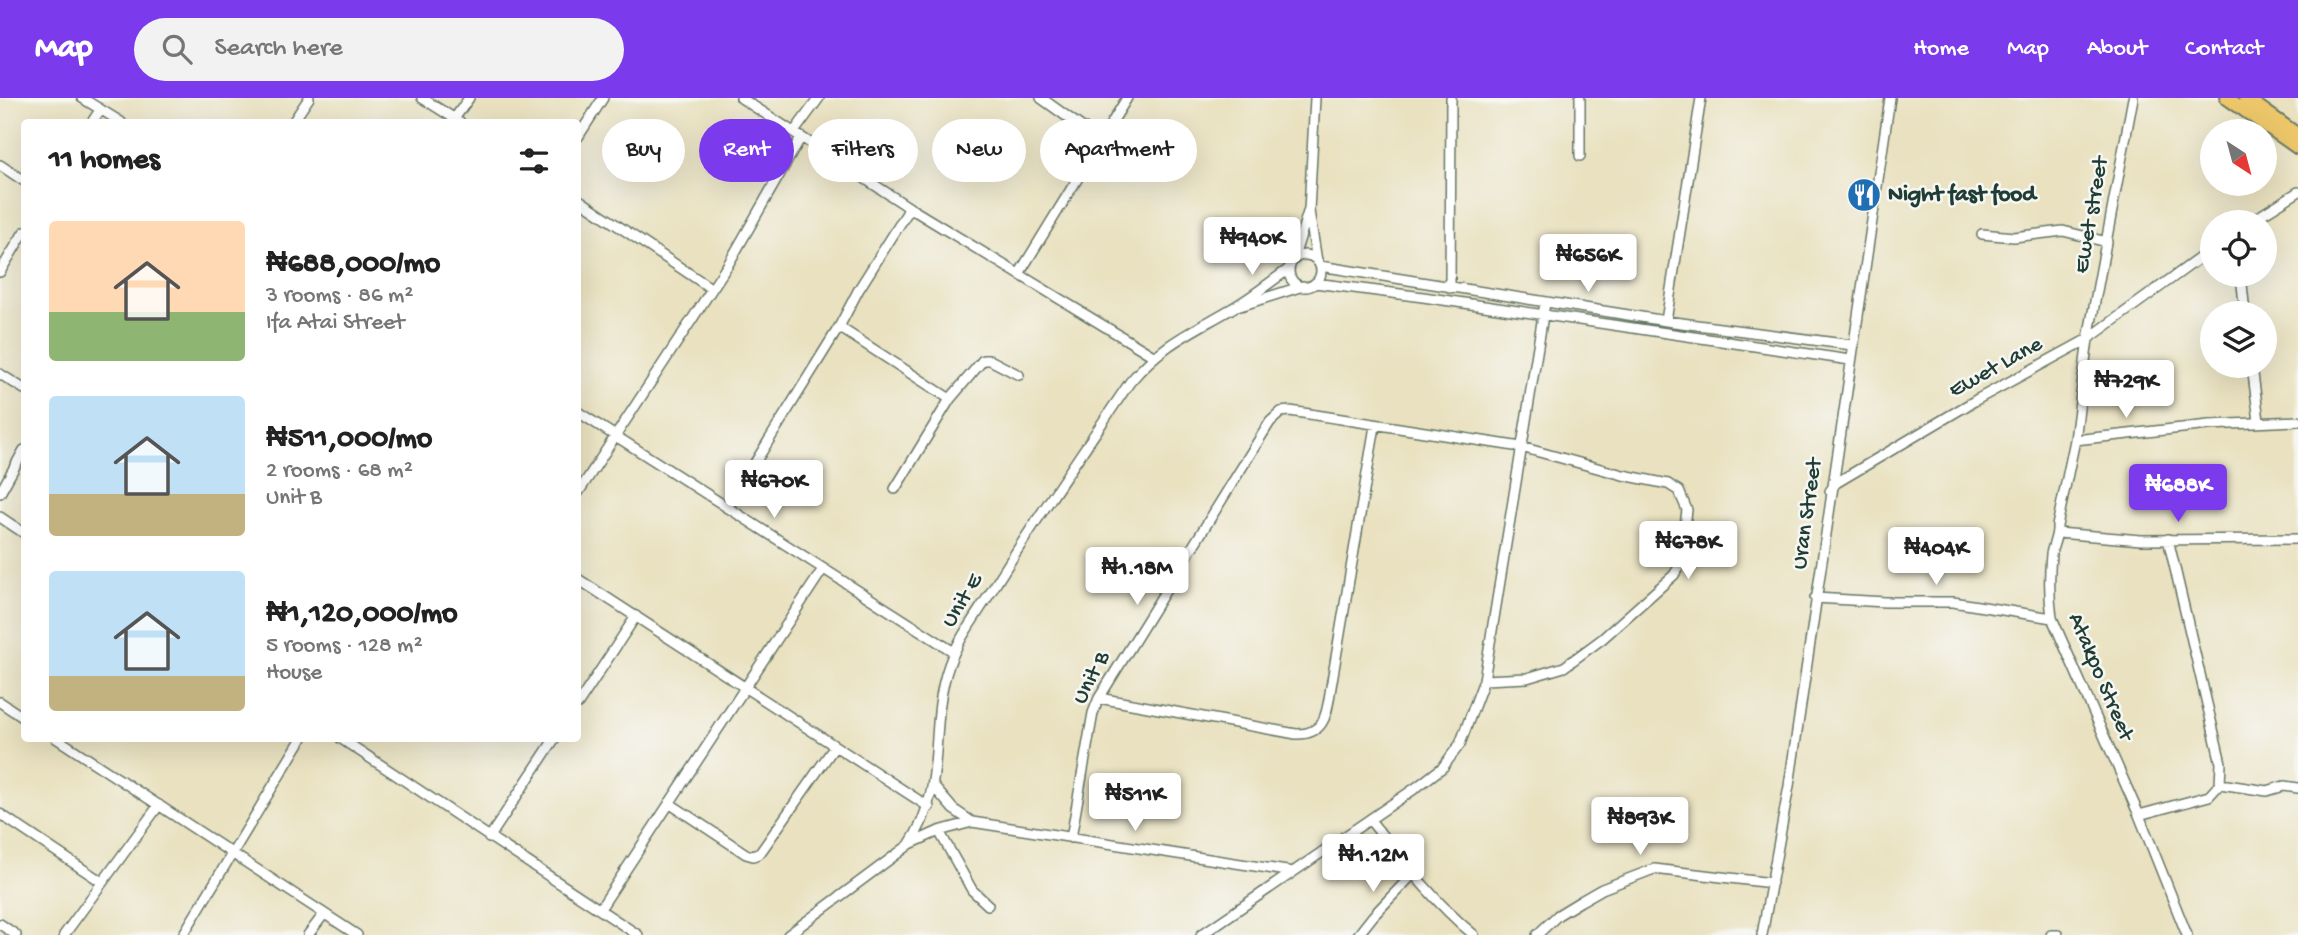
<!DOCTYPE html>
<meta charset="utf-8">
<style>
:root{--surface:#fff;--page:#f2f2f2;--text:#222;--muted:#767676;--accent:#7c3aed}
body{margin:0;font-family:"Gochi Hand",sans-serif;background:var(--page);color:var(--text);height:100vh;display:flex;flex-direction:column;font-size:26px;white-space:nowrap}
*{box-sizing:border-box;margin:0}
p{font-size:23px;color:var(--muted)}
.icon{flex:none;width:38px;height:38px;fill:none;stroke:currentColor;stroke-width:2;stroke-linecap:round;stroke-linejoin:round}
.map{position:relative;flex:1;overflow:hidden}
.panel{position:absolute;left:21px;top:21px;width:560px;height:623px;display:flex;flex-direction:column;background:var(--surface);border-radius:7px;box-shadow:0 7px 28px #0002}
.panel>*{flex:none}
.hud{position:absolute;left:602px;top:21px;width:665px;height:63px;display:flex;gap:14px}
.needle{width:46px;rotate:144deg}
.fabs{position:absolute;left:2200px;top:21px;display:grid;gap:14px}
.fabs a{display:grid;place-items:center;width:77px;height:77px;border-radius:50%;background:var(--surface);box-shadow:0 7px 28px #0002;font-size:35px}
.price{position:absolute;translate:-50% -60px;padding:0 16px;border-radius:7px;background:#fff;color:#222;font-size:23px;line-height:46px;filter:drop-shadow(0 2px 4px #0008)}
.price::after{content:'';position:absolute;left:50%;top:42px;width:21px;height:16px;margin-left:-10px;background:inherit;clip-path:polygon(0 0,100% 0,50% 100%)}
.price.active{background:var(--accent);color:#fff}
ul{padding:0;list-style:none}
li{display:flex;align-items:center;gap:21px;height:175px;padding:0 28px}
li span{display:grid;place-items:center;flex:none;width:196px;height:140px;border-radius:7px;color:#555}
li>.icon{margin-inline-start:auto}
span .icon{width:84px;height:84px;fill:#fffc;stroke-width:1}
li b{font-size:30px}
h2{display:flex;justify-content:space-between;align-items:center;height:84px;padding:0 28px;font-size:30px}
.tag{padding:0 24px;border-radius:32px;background:var(--surface);box-shadow:0 7px 28px #0002;font-size:24px;line-height:63px}
.tag.active{background:var(--accent);color:#fff}
header{display:flex;align-items:center;gap:42px;box-sizing:border-box;height:98px;padding:0 35px;background:var(--accent);color:#fff}
header strong{font-size:33px}
nav{display:flex;gap:38px;margin-inline-start:auto;font-size:24px}
.search{width:490px;height:63px;background:var(--page);display:flex;align-items:center;gap:18px;box-sizing:border-box;padding:0 24px;border-radius:38px;color:var(--muted);font-size:26px}
.map>svg:first-child{display:block}
</style>
<header>
<strong>Map</strong>
<div class="search"><svg class="icon" aria-label="search" viewBox="0 0 24 24"><circle cx="10" cy="10" r="6"/><path d="M15 15l6 6"/></svg>Search here</div>
<nav><a>Home</a><a>Map</a><a>About</a><a>Contact</a></nav>
</header>
<div class="map">
<svg width="2298" height="837" viewBox="0 0 2298 837">
<rect width="100%" height="100%" fill="#f6f6f2"/>
<filter id="ink" filterUnits="userSpaceOnUse"><feTurbulence type="fractalNoise" baseFrequency=".0143" numOctaves="2"/><feDisplacementMap in="SourceGraphic" scale="14" xChannelSelector="R" yChannelSelector="G"/><feConvolveMatrix kernelMatrix="1 2 1 2 8 2 1 2 1" color-interpolation-filters="sRGB"/></filter>
<filter id="wash" filterUnits="userSpaceOnUse"><feTurbulence type="fractalNoise" baseFrequency=".00686" numOctaves="4" result="noise"/><feDisplacementMap in="SourceGraphic" scale="28" xChannelSelector="R" yChannelSelector="G"/><feGaussianBlur stdDeviation="1.57" result="paint"/><feColorMatrix in="noise" values="0 0 0 0 0 0 0 0 0 0 0 0 0 0 0 0 0 1.4 0 .05"/><feComposite in="paint" operator="in"/></filter>
<g filter="url(#wash)">
<rect width="100%" height="100%" fill="#e9e1bf"/>
</g>
<g filter="url(#ink)">
<g fill="none" stroke-linecap="round" stroke-linejoin="round">
<g stroke="#667665" stroke-width="12">
<path id="minor" d="M82,0L121,24
M422,0L460,24
M741,0L910,110L1155,259
M1041,0L1101,43
M1315,0L1309,113L1317,163
M2133,0L2088,241L2075,342L2057,428C2058,438 2053,446 2051,456C2049,478 2049,499 2052,520L2139,717L2187,837
M92,24L100,12
M293,24L309,0
M452,24L469,0
M794,34L819,0
M578,39L603,0
M1580,58V0
M0,67L24,83
M578,101L712,191
M2250,124L2298,94
M1982,136L2014,139L2063,133L2107,144
M1289 173a16 16 0 1 1 32 0a16 16 0 1 1-32 0Z
M1293,162L1308,114
M1320,168L1666,223L1852,247
M0,174L24,134
M1019,176L1127,0
M2241,177L2245,215
M1315,185L1423,199L1850,262
M1450,190L1451,0
M1240,208L1303,188
M1666,223L1701,0
M839,229L950,301
M2252,268L2259,323
M0,276L24,291
M578,314L954,554
M2075,342L2209,327L2298,323
M895,391L950,301L983,262H990L1019,277
M1830,393L1836,385L1976,302L2088,241L2212,151
M0,395L24,352
M578,395L729,165L801,39
M727,410L839,229L859,191L910,110
M0,419L24,435
M2058,435L2141,442L2298,441
M578,481L929,709
M1815,500L1885,504H1953L2052,520
M1099,600L1296,636C1329,637 1327,609 1332,583L1375,328
M0,604L24,620
M578,606L636,518
M56,640L357,837
M340,640L638,837
M2220,686L2267,693L2284,688L2298,690
M934,689L953,711L972,724
M669,705L746,756L753,758L760,755L835,648
M0,716L102,784
M2139,717L2209,698L2220,686L2221,665L2168,441
M1370,722C1402,762 1434,804 1474,837
M939,733L972,792L988,807
M489,740L555,640
M1071,740L1093,615L1099,600L1270,324L1281,314L1290,313L1521,349L1623,377L1668,386L1679,393L1687,412L1680,467L1674,477L1602,541L1564,569L1527,580L1484,582
M910,746L939,733L972,724L1293,774
M600,811L823,471
M0,826L16,837
M64,837L159,707
M183,837L302,640
M308,837L324,816
M788,837L909,747C949,688 927,629 949,567C959,539 979,514 994,489C1037,419 1084,352 1130,284C1162,246 1190,235 1231,211C1251,200 1270,184 1289,171
M1201,837L1417,689L1443,669L1460,646L1484,582L1545,205
M1358,837L1373,818L1413,776
M1537,837L1558,817L1581,803L1602,791L1654,771L1772,785
M1762,837L1789,688L1890,0
M2051,837H2058"/>
</g>
<g stroke="#667665" stroke-width="16">
<path id="highway" d="M2227,0L2298,50
M2246,0L2298,37"/>
</g>
<use href="#minor" stroke="#fff" stroke-width="9"/>
<use href="#highway" stroke="#ecc669" stroke-width="12"/>
</g>
</g>
<defs>
<g id="restaurant-disc" transform="scale(1.75)"><circle r="9.5" fill="#1f6fb2" stroke="#f6f6f2"/><path d="M-5-6h1v4h1v-4h1v4h1v-4h1v5L-1.5 .5V6h-2V.5L-5-1ZM5-6V6H3V1.5H1.5Q1.5-4 5-6Z" fill="#fff"/></g>
</defs>
<g fill-rule="evenodd">
<use href="#restaurant-disc" x="1864" y="97"/>
</g>
<g text-anchor="middle" dominant-baseline="central" stroke-width="5" stroke-linejoin="round" paint-order="stroke">
<g font-size="23" font-weight="bold" fill="#1f3d34" stroke="#f6f6f2" text-anchor="start">
<text x="1888" y="97">Night fast food</text>
</g>
<g font-size="23" fill="#1f3d34" stroke="#f6f6f2">
<text transform="translate(2092 117) rotate(-80)">Ewet street</text>
<text transform="translate(1996 270) rotate(-29)">Ewet Lane</text>
<text transform="translate(1808 416) rotate(-82)">Uran Street</text>
<text transform="translate(963 503) rotate(-59)">Unit E</text>
<text transform="translate(2100 579) rotate(67)">Atakpo Street</text>
<text transform="translate(1092 580) rotate(-63)">Unit B</text>
</g>
</g>
</svg>
<div class="fabs">
<a><svg class="needle" viewBox="-14 -14 28 28"><path d="M0-13l5 13h-10z" fill="#e53935"/><path d="M0 13l5-13h-10z" fill="#767676"/></svg></a>
<a><svg class="icon" aria-label="locate" viewBox="0 0 24 24"><circle cx="12" cy="12" r="6"/><path d="M12 2v4M12 18v4M2 12h4M18 12h4"/></svg></a>
<a><svg class="icon" aria-label="layers" viewBox="0 0 24 24"><path d="M12 4l9 5-9 5-9-5zM3 14l9 5 9-5"/></svg></a>
</div>
<b class="price" style="left:1252px;top:179px">₦940K</b>
<b class="price" style="left:1588px;top:196px">₦656K</b>
<b class="price" style="left:2126px;top:322px">₦729K</b>
<b class="price" style="left:774px;top:422px">₦670K</b>
<b class="price active" style="left:2178px;top:426px">₦688K</b>
<b class="price" style="left:1688px;top:483px">₦678K</b>
<b class="price" style="left:1936px;top:489px">₦404K</b>
<b class="price" style="left:1137px;top:509px">₦1.18M</b>
<b class="price" style="left:1135px;top:735px">₦511K</b>
<b class="price" style="left:1640px;top:759px">₦893K</b>
<b class="price" style="left:1373px;top:796px">₦1.12M</b>
<div class="hud">
<a class="tag">Buy</a>
<a class="tag active">Rent</a>
<a class="tag">Filters</a>
<a class="tag">New</a>
<a class="tag">Apartment</a>
</div>
<section class="panel">
<h2>11 homes<svg class="icon" aria-label="filters" viewBox="0 0 24 24"><path d="M4 7h16M4 17h16"/><circle cx="9" cy="7" r="2"/><circle cx="15" cy="17" r="2"/></svg></h2>
<ul>
<li><span style="background:linear-gradient(#ffd9b3 65%,#8fb573 0)"><svg class="icon" aria-label="home" viewBox="0 0 24 24"><path d="M3 11l9-7 9 7M6 9v11h12V9"/></svg></span><div><b>₦688,000/mo</b><p>3 rooms · 86 m²</p><p>Ifa Atai Street</p></div></li>
<li><span style="background:linear-gradient(#bfe0f5 70%,#c2b280 0)"><svg class="icon" aria-label="home" viewBox="0 0 24 24"><path d="M3 11l9-7 9 7M6 9v11h12V9"/></svg></span><div><b>₦511,000/mo</b><p>2 rooms · 68 m²</p><p>Unit B</p></div></li>
<li><span style="background:linear-gradient(#bfe0f5 75%,#c2b280 0)"><svg class="icon" aria-label="home" viewBox="0 0 24 24"><path d="M3 11l9-7 9 7M6 9v11h12V9"/></svg></span><div><b>₦1,120,000/mo</b><p>5 rooms · 128 m²</p><p>House</p></div></li>
</ul>
</section>
</div>
